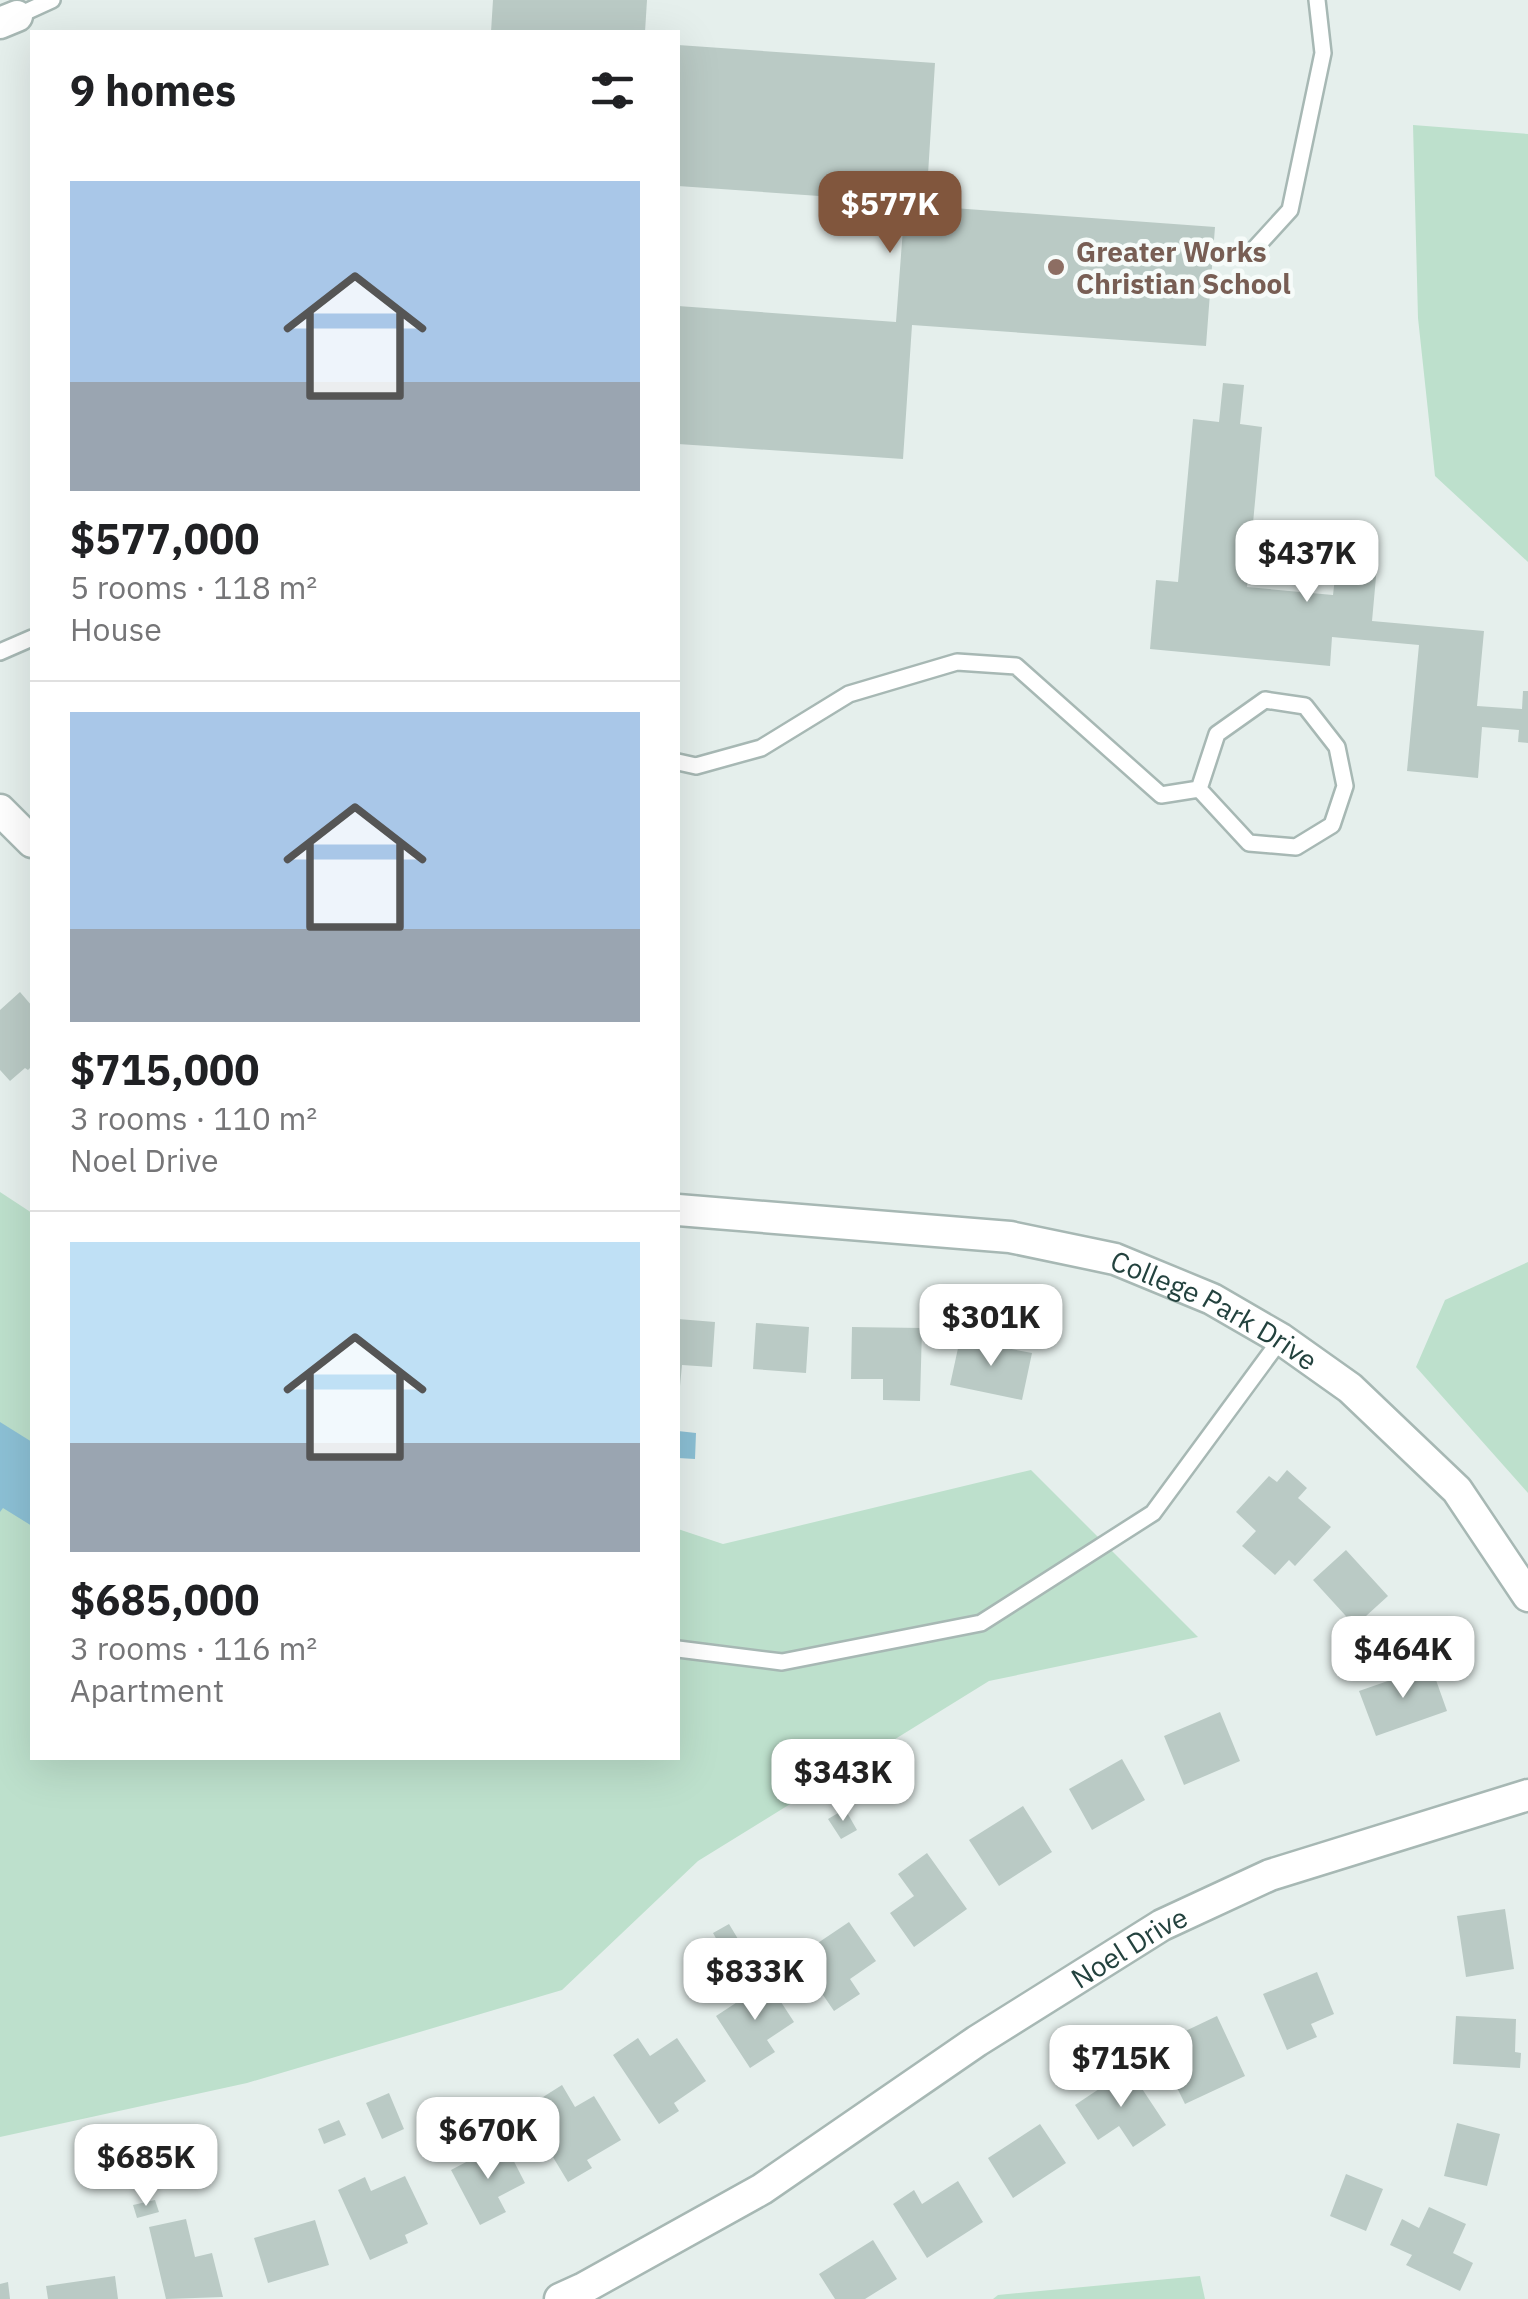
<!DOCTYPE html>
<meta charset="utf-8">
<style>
:root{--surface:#fff;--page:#f2f2f2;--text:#202124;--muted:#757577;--line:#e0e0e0;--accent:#81563d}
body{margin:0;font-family:"IBM Plex Sans",sans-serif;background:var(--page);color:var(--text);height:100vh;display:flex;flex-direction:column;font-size:38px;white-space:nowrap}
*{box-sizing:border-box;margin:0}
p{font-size:32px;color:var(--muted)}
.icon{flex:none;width:55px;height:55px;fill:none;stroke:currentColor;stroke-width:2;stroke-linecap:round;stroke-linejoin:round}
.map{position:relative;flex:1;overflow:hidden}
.sheet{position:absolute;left:30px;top:30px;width:650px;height:1730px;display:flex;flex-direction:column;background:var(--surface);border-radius:0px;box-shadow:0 10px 40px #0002}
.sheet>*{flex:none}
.price{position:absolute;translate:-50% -85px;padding:0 22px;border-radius:20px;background:#fff;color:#222;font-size:32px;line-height:65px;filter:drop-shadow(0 2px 5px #0008)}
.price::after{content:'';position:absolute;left:50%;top:60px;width:30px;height:22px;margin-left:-15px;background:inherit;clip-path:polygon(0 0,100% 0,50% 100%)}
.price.on{background:var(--accent);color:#fff}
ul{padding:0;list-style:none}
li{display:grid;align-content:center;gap:20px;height:530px;padding:0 40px}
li+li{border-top:2px solid var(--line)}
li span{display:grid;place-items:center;height:310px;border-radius:0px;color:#555}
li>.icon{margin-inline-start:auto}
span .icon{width:180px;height:180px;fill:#fffc;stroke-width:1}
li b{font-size:42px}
h2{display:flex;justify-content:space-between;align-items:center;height:120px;padding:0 40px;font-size:42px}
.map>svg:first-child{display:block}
</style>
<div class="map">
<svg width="1528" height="2299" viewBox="0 0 1528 2299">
<rect width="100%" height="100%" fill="#e5efec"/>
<path fill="#bde0cc" d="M1413,125L1528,134V562L1435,476L1418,318Z
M0,1192L32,1213V1758H678V1529L723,1544L1031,1470L1198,1637L989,1681L698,1861L562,1990L247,2083L0,2137Z
M1528,1262V1493L1416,1367L1445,1300Z
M1200,2276L1205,2299H993L998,2295Z"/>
<path fill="#8cc0d5" d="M0,1422L32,1442V1526L3,1508L0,1512Z
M678,1431L696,1433L695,1459L678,1458Z"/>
<path fill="#bacac5" d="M493,0H647L645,32H491Z
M678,45L935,63L926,206L1215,227L1206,346L912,325L903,459L678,444V306L896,322L905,202L678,186Z
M1223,383L1244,385L1240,424L1262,427L1247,587L1333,595L1338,551L1378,555L1372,621L1484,631L1477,706L1522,709L1523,691H1528V743L1518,742L1519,730L1482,727L1478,778L1407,771L1419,645L1332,637L1330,666L1150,649L1156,580L1178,582L1193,419L1219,422Z
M20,992L32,1006V1066L28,1070L25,1068L10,1081L0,1070V1010Z
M678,1319L715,1322L712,1367L682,1365L680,1386H678Z
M756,1323L809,1327L806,1373L753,1369Z
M852,1327L922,1328L920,1401L883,1400V1379H851Z
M960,1339L1032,1353L1022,1400L950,1385Z
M1287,1470L1307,1488L1298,1498L1331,1527L1295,1566L1289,1560L1275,1575L1242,1546L1256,1531L1236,1512L1269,1476L1277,1482Z
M1346,1550L1388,1596L1355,1626L1313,1580Z
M1431,1666L1447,1711L1376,1736L1359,1691Z
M1220,1712L1240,1761L1184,1785L1164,1736Z
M1122,1759L1145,1800L1092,1830L1069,1789Z
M1023,1806L1052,1852L999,1886L969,1840Z
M845,1809L857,1830L841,1839L828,1819Z
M927,1853L967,1909L914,1947L890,1913L914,1896L898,1874Z
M1505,1909L1514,1969L1466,1977L1457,1916Z
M849,1922L876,1961L850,1979L860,1994L834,2011L797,1957Z
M729,1924L738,1939L722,1949L713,1933Z
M1317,1972L1334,2014L1311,2024L1317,2037L1287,2050L1263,1994Z
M768,1982L794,2022L767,2040L775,2052L750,2068L716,2016Z
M1217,2016L1245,2076L1185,2104L1156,2045Z
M1456,2016L1516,2019L1515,2052L1521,2053L1520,2068L1453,2064Z
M638,2038L650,2056L677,2038L706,2081L674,2103L679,2111L659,2124L613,2055Z
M1129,2069L1166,2125L1133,2147L1119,2126L1098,2140L1075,2105Z
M562,2085L575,2107L594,2096L621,2140L587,2160L592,2168L568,2182L524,2109Z
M389,2093L404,2129L382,2139L366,2103Z
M339,2120L346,2135L324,2144L318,2129Z
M1457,2123L1500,2134L1487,2186L1444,2176Z
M1040,2124L1066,2163L1013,2198L988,2158Z
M504,2142L525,2183L498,2197L506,2212L480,2225L451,2170Z
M1346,2174L1383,2189L1366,2231L1330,2216Z
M405,2176L428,2224L405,2235L408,2243L370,2260L338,2190L365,2177L371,2191Z
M958,2181L983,2222L927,2258L893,2204L914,2190L922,2204Z
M155,2200L159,2212L137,2218L133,2205Z
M1429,2207L1466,2224L1453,2253L1473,2263L1460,2291L1406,2265L1412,2255L1390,2245L1402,2219L1419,2228Z
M186,2219L195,2257L212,2253L223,2297L166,2299L149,2227Z
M315,2220L329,2265L268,2283L254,2238Z
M873,2240L897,2279L865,2299H835L819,2274Z
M115,2276L118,2299H48L46,2286Z
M8,2282L10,2299H0V2284Z"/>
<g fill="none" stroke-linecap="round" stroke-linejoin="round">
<g stroke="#a7b8b4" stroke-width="20">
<path id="service" d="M17,16L52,0
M1248,256L1290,210L1323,53L1317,0
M0,652L32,638
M1265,700L1305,706L1337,747L1345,786L1332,825L1296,847L1249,843L1199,789L1217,734Z
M678,762L696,766L761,748L849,694L957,662L1016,666L1161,795L1199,789
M678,1649L782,1662L981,1623L1153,1513L1281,1339"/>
</g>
<g stroke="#a7b8b4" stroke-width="35">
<g id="minor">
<path d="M0,23L17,16"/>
<path id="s1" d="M560,2299L582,2289L762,2189L977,2041L1162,1925L1270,1875L1528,1795"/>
</g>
</g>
<g stroke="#a7b8b4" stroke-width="35">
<g id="tertiary">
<path d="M0,810L32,842"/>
<path id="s2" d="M678,1210L1010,1237L1115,1259L1212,1299L1281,1339L1350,1388L1457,1490L1528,1596"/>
</g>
</g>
<use href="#service" stroke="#fff" stroke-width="15"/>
<use href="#minor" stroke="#fff" stroke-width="30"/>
<use href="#tertiary" stroke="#fff" stroke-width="30"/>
</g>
<circle fill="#8d6e63" stroke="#f6fbf9" stroke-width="4" cx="1056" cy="267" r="10"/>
<g text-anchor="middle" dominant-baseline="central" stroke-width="9" stroke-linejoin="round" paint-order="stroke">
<g font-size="28" font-weight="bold" fill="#785e54" stroke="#f6fbf9" text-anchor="start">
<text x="1076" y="251">Greater Works<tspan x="1076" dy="32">Christian School</tspan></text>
</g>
<g font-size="28" fill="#23423e" stroke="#f6fbf9">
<text stroke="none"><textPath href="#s2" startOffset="552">College Park Drive</textPath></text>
<text stroke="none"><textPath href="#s1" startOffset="670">Noel Drive</textPath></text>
</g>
</g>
</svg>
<b class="price on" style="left:890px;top:256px">$577K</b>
<b class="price" style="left:1307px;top:605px">$437K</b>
<b class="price" style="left:991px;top:1369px">$301K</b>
<b class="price" style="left:1403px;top:1701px">$464K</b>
<b class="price" style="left:843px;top:1824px">$343K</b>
<b class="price" style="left:755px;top:2023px">$833K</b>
<b class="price" style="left:1121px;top:2110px">$715K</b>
<b class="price" style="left:488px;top:2182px">$670K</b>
<b class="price" style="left:146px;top:2209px">$685K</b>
<section class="sheet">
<h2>9 homes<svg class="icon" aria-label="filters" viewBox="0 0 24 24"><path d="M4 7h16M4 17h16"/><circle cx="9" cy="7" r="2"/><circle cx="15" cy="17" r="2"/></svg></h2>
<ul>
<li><span style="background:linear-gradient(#a9c7e8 65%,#9aa5b1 0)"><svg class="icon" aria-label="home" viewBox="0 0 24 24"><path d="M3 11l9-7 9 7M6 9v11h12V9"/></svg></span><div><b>$577,000</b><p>5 rooms · 118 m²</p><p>House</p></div></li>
<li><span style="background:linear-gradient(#a9c7e8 70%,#9aa5b1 0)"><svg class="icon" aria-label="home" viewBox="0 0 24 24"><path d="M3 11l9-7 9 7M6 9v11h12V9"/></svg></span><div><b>$715,000</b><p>3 rooms · 110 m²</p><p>Noel Drive</p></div></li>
<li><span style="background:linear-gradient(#bfe0f5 65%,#9aa5b1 0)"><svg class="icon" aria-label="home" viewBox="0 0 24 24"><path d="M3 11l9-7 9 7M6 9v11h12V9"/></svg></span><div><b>$685,000</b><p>3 rooms · 116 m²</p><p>Apartment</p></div></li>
</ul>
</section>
</div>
